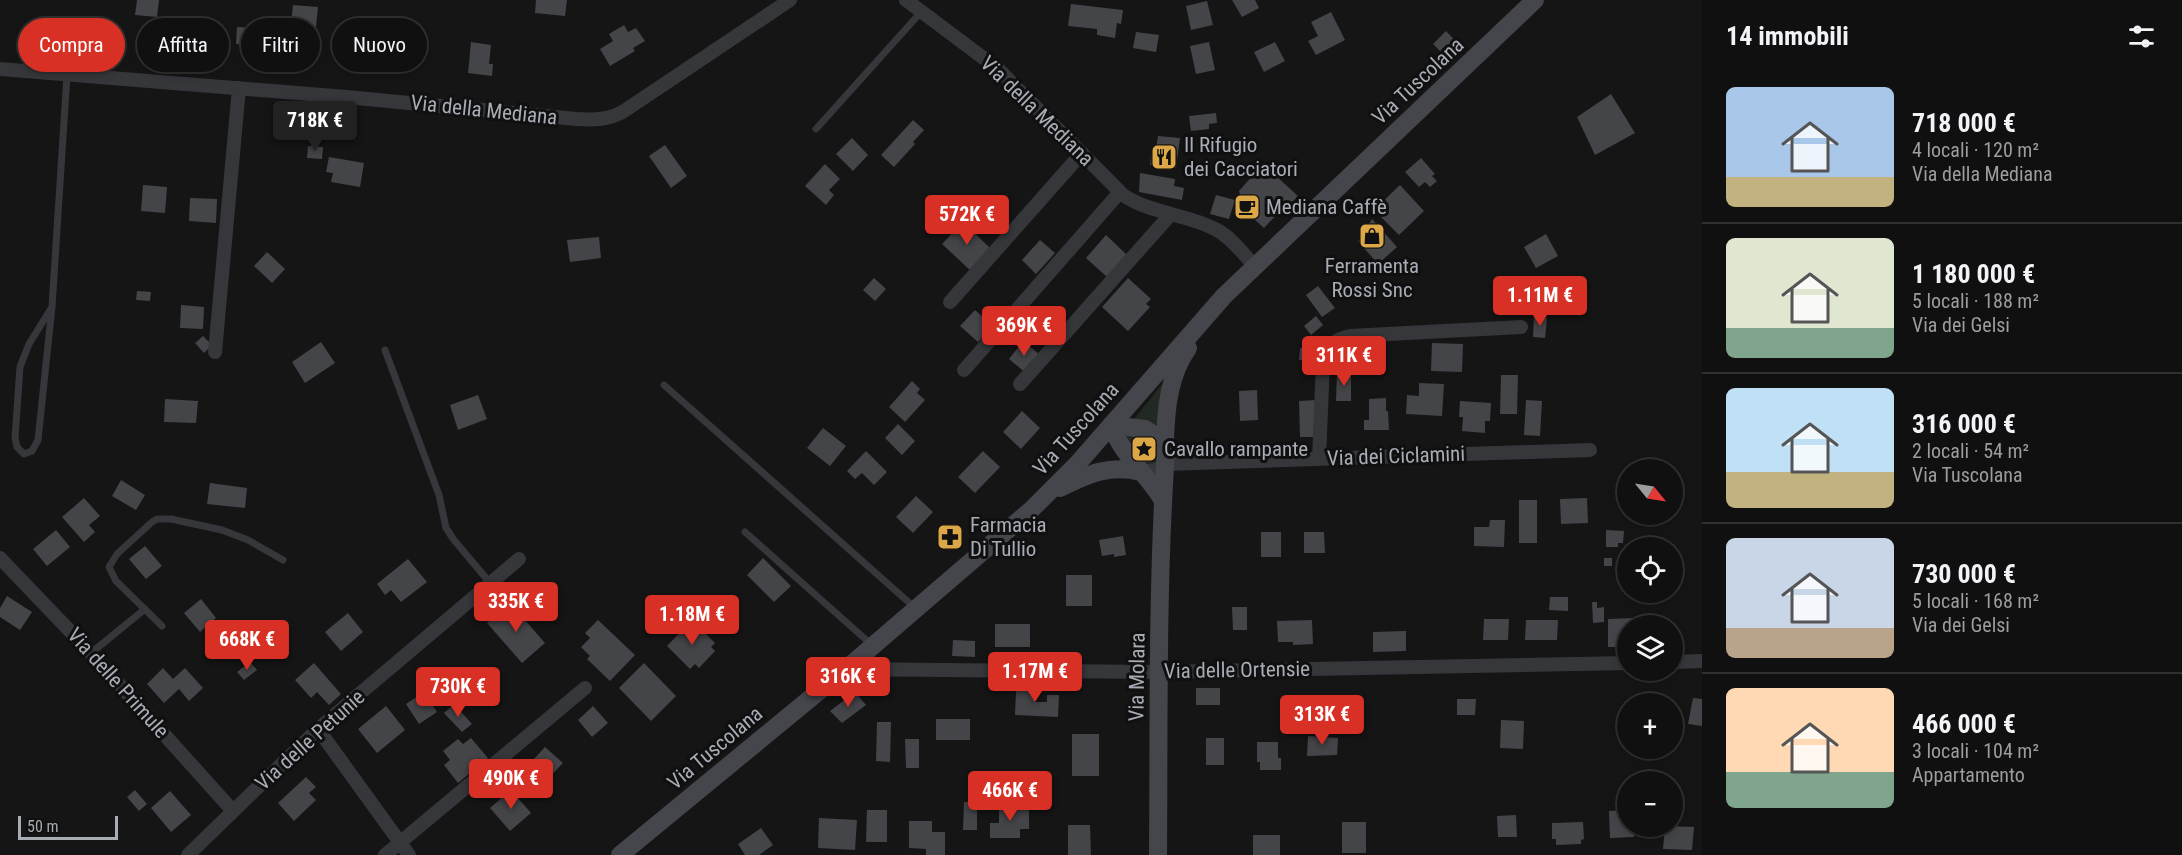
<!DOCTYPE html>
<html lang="it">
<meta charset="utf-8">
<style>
:root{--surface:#101010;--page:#191919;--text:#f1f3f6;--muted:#9c9d9f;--line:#303030;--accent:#d93025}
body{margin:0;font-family:"Roboto Condensed",sans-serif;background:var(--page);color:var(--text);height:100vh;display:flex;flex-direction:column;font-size:22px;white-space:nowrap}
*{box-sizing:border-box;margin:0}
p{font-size:20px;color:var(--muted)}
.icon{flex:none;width:33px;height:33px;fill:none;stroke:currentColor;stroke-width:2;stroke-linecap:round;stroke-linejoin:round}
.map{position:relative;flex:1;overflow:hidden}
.side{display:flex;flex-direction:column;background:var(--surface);width:480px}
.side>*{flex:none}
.guide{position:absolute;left:18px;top:18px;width:570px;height:54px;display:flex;gap:12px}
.needle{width:39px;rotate:120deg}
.buttons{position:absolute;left:1617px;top:459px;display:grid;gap:12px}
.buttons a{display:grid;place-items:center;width:66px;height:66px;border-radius:50%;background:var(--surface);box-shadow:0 3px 9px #0003,0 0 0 2px var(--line);font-size:30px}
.scale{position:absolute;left:18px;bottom:15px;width:100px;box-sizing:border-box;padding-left:6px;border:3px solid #a8acb5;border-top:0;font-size:16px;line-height:21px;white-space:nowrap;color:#a8acb5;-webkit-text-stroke:4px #101011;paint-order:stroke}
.price{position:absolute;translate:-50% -51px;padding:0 14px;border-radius:6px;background:var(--accent);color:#fff;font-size:20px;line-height:39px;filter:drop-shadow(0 2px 3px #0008)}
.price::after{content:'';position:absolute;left:50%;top:36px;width:18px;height:14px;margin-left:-9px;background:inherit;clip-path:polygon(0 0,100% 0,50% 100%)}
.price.selected{background:#222;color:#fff}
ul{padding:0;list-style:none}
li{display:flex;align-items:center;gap:18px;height:150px;padding:0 24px}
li+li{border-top:2px solid var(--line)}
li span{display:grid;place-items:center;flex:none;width:168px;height:120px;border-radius:9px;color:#555}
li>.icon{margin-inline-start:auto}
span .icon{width:72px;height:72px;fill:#fffc;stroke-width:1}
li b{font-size:26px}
h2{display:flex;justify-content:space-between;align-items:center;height:72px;padding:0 24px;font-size:26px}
.chip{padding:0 21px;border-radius:27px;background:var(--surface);box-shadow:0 3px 9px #0003,0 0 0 2px var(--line);font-size:21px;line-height:54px}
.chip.selected{background:var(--accent);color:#fff}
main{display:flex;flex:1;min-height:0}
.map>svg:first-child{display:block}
</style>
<main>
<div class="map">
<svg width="1702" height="855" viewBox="0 0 1702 855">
<rect width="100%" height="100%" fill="#151516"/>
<path fill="#222822" d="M1162,384L1160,429L1132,422Z
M1124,434L1151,438L1159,450L1156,464L1144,466Z"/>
<path fill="#444549" d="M137,0H159L157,17L135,15Z
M536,0H567L565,16L535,13Z
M1232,0H1255L1259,8L1242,17Z
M1207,1L1213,25L1191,30L1186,6Z
M1071,4L1123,10L1121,24L1117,23L1115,38L1097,35V29L1068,26Z
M293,5L318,7L316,27L291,25Z
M1331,12L1345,40L1316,55L1308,41L1318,36L1311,22Z
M189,20L219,23L217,41L187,38Z
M346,22L374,25L371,50L343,47Z
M624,25L628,32L636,28L645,41L633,48L635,51L610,66L600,49L613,41L609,34Z
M237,27L263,28L262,42H250V45L236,44Z
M1446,31L1464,50L1452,63L1433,44Z
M1136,32L1159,35L1156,52L1133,48Z
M471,42L491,45L489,64H493L492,76L468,73Z
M1209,42L1215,70L1196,74L1190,46Z
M1275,42L1285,61L1264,72L1254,52Z
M1611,94L1635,133L1595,155L1577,117Z
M1216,113L1217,123L1209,124V129L1191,131L1189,116Z
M913,120L924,130L913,142L915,144L894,167L881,155Z
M1158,136L1180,138L1176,168L1150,165L1152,148L1156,149Z
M852,138L868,155L853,171L836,154Z
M665,145L687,176L671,188L649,156Z
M308,146L323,147L322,159L307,158Z
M329,157L364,163L360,187L331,182L333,173L326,172Z
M1421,158L1435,174L1432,176L1437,181L1430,187L1425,182L1419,187L1405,172Z
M825,164L840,179L829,190L834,195L826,205L805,186Z
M1263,164L1298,196L1284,211L1282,209L1264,228L1245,211L1239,191Z
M1140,173L1175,179L1174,186L1184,188L1182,200L1139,192Z
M143,185L167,187L165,213L141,211Z
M1400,185L1424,211L1399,235L1374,210Z
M1216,195L1235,200L1229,219L1210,214Z
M190,198L217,199L216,223L189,221Z
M1372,219L1397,247L1378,264L1358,241Z
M963,222L991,249L971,271L942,244Z
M1546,234L1558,256L1536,268L1524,247Z
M1106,235L1127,255L1107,277L1086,258Z
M599,237L601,258L570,262L567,240Z
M1040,240L1055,253L1036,274L1022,260Z
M267,252L285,269L272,283L254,266Z
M874,278L886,289L875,301L863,290Z
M1128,278L1151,299L1146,304L1150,307L1128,331L1102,307Z
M1517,285L1521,303L1506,307L1504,299L1501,300L1498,289Z
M1318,286L1335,308L1322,317L1306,295Z
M137,291L151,292L150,301L136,300Z
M181,305L204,307L203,329L180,328Z
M975,310L993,326L978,342L960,326Z
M1316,316L1323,325L1311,335L1304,326Z
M1534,317L1547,318L1545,338L1533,337Z
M203,336L212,345L204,353L195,343Z
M1023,341L1040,355L1026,373L1009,359Z
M321,342L335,363L305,383L292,362Z
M1311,343L1321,344L1320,361L1299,360L1300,348L1311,349Z
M1432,343L1463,344L1462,372L1431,371Z
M1337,373H1351V401H1336Z
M1501,375H1518L1517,414H1500Z
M912,381L920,389L917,393L925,400L905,422L889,407Z
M1419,383L1444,384L1442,416L1406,414L1407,395L1419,396Z
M1257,390L1258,420L1240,421L1239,391Z
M478,395L487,419L458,430L450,405Z
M1386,398V411H1388L1389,430H1364V420H1369V399Z
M165,399L198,401L196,423L164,422Z
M1317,400V437H1300L1299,401Z
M1526,400L1542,401L1540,436L1524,435Z
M1460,401L1491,403L1490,421H1485V433L1462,431L1463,417H1459Z
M1022,411L1040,428L1021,449L1003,432Z
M898,424L915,441L902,455L885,438Z
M823,428L846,446L830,466L807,448Z
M866,451L887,472L874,485L862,473L855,479L847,471Z
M983,451L1000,467L975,493L958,477Z
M121,480L145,495L136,510L112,496Z
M210,483L247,488L245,508L207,504Z
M916,496L933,512L913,533L896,517Z
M84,498L100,516L89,525L95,532L84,542L62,517Z
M1587,498L1588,523L1561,524L1560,499Z
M1519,500H1537V543H1519Z
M1490,520H1505L1504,547L1474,546V527H1489Z
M56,530L70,547L47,566L33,549Z
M1606,530L1624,531L1623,543H1618V547H1606Z
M1261,532H1281V557H1261Z
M1304,532H1324L1325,553H1304Z
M1123,536L1126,555L1114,557V554L1102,556L1099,540Z
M145,546L162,566L146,579L129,559Z
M763,558L791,586L774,602L747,575Z
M1604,558H1612V566H1604Z
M408,559L427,582L401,602L391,590L385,595L377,584Z
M1066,575H1092V606H1066Z
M7,596L32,612L20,630L0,617V608Z
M1550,597H1568V611L1549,610Z
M201,599L216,618L200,632L184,613Z
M1592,602H1597V608L1604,607V622L1593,623Z
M510,603L545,643L522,663L487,623Z
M667,606L678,618L663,633L651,622Z
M1232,607H1247V630H1233Z
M348,613L363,632L341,651L325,632Z
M1634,618V626H1628V643H1623V647H1608V619Z
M1484,619H1509L1508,640H1483Z
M598,620L635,655L610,681L587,659L590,656L581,647L590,638L585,633Z
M692,620L715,643L711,647L715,651L699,668L695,664L690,669L667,646Z
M1312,620L1313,644L1293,645V642H1278L1277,621Z
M1526,620H1558L1557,640H1525Z
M265,621L281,639L265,653L249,635Z
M995,624H1030V647H995Z
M1406,631V651L1373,652V632Z
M953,640L975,641V657L952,656Z
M250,662L257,670L244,680L237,672Z
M314,663L341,694L329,705L317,692L311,698L295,680Z
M644,663L676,696L651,721L619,688Z
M163,668L173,679L185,668L203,688L189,701L179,689L164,703L147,684Z
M1020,682L1036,683L1035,702H1047V695H1059L1058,717L1015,715L1016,691H1020Z
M1196,688H1220V705H1196Z
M424,692L437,712L419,724L406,704Z
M855,692L866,705L842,723L830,711Z
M1693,698L1702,699V726L1688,724Z
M1457,699H1476L1475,715H1457Z
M454,704L472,724L462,732L444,713Z
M386,706L405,730L377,753L358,729Z
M593,706L608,723L592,737L578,720Z
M936,719H970V740H936Z
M1501,720L1524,721L1523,749L1500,748Z
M877,722H891L890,762L876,761Z
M1072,734H1099V776H1072Z
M1308,736L1338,738L1337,755L1307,756Z
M471,738L488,758L458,783L444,765L450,760L443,751L458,739L463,744Z
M1206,738H1224V765H1206Z
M905,739H919V768H906Z
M1257,742H1278V758H1281V770H1260V762H1257Z
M545,747L563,763L539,788L522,772Z
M306,777L316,787L309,793L316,800L294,821L278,803Z
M135,790L147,804L139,811L127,797Z
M511,790L531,813L510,831L490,808Z
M170,791L191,815L171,832L151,808Z
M964,802H977V830H963Z
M999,804L1019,805L1020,808H1029V829H1020V838H990V823H999Z
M867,810H887V842H866Z
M1628,810V826H1634V837L1610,838L1609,811Z
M1516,815L1517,837H1498L1497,816Z
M819,818L857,820L855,850L818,848Z
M909,821H932V832H945V855H926V849L909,848Z
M1342,822H1366V853H1342Z
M1583,822L1584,839L1581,840V844L1556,845V839H1552V823Z
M1068,825H1090L1091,855H1068Z
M1665,826L1694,827L1692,850L1663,849Z
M761,828L773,845L759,855H745L738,844Z
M1253,835H1280V855H1253Z"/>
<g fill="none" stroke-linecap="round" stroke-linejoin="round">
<path stroke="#36373b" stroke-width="7" d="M816,129L922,11
M52,307L38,440L32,451L24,454L17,447L15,438L20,367L29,344L52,307L67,75
M385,350L439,495L446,528L454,540L491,584
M664,385L914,607
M745,532L873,646
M162,626L116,581L109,567L117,554L152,522L157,519H171L222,530L248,540L283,560
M91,653L145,609"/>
<path stroke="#36373b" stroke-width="14" d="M906,0L998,69L1123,195C1151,214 1188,214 1217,230C1232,238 1243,254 1255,266
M0,69L346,97L577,119C594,120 609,120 624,111L790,0
M950,302L1082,153
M215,352L239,88
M964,370L1120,192
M1020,384L1171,214
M1319,459L1323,362C1325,346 1335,339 1350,336L1521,327
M1141,472L1156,470L1166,464L1590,450
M0,558L91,653L233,811
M1672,662L1702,661
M846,669L1159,672L1628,663
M318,729L409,855
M188,855L318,729L519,559
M385,855L585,688"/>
<path stroke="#45464b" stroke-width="18" d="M1111,425C1122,455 1146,473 1162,499
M1111,425L1145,429L1164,442
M1060,488C1088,474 1110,464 1141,472
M620,855L846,669L1031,510L1079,462L1224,296L1535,0
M1158,855C1159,726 1157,596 1165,467C1166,458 1164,449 1165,440C1166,408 1169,375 1188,348"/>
</g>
<defs>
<g id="restaurant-square" transform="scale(1.35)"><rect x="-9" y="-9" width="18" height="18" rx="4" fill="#dca747" stroke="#101011"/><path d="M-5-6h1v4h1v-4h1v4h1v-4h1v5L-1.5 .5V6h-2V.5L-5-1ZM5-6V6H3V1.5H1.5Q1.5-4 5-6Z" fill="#111"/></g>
<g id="cafe-square" transform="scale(1.35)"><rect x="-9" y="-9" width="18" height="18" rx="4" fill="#dca747" stroke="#101011"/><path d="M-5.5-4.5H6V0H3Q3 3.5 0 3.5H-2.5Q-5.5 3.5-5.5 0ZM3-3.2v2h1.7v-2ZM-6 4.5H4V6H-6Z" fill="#111"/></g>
<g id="shop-square" transform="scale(1.35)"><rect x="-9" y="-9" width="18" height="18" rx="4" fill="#dca747" stroke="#101011"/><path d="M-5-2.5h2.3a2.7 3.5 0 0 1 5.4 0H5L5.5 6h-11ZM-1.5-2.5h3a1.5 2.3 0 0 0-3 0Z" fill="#111"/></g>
<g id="sight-square" transform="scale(1.35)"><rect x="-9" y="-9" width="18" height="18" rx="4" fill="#dca747" stroke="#101011"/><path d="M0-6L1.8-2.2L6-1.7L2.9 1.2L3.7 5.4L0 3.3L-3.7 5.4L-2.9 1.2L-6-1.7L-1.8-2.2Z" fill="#111"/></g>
<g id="pharmacy-square" transform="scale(1.35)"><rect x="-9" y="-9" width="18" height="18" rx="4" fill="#dca747" stroke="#101011"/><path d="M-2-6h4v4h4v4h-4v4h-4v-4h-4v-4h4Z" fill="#111"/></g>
</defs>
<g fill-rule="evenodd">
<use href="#restaurant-square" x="1164" y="157"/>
<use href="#cafe-square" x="1247" y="207"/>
<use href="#shop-square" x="1372" y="236"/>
<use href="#sight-square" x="1144" y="449"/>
<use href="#pharmacy-square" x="950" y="537"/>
</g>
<g text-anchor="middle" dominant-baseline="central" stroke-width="6" stroke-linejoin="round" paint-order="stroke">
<g font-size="21" fill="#a8acb5" stroke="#101011">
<text transform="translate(1418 81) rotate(-43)">Via Tuscolana</text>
<text transform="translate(484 110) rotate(6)">Via della Mediana</text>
<text transform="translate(1037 111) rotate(44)">Via della Mediana</text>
<text transform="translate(1076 429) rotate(-48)">Via Tuscolana</text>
<text transform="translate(1396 456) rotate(-2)">Via dei Ciclamini</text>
<text transform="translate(1237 670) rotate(-1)">Via delle Ortensie</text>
<text transform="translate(1137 677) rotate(-89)">Via Molara</text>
<text transform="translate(118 683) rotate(48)">Via delle Primule</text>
<text transform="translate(310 740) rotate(-42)">Via delle Petunie</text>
<text transform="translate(715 748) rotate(-40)">Via Tuscolana</text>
</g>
<g font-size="21" fill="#a8acb5" stroke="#101011" text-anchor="start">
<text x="1184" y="145">Il Rifugio<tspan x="1184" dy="24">dei Cacciatori</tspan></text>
<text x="1266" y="207">Mediana Caffè</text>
<text x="1372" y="266" text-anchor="middle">Ferramenta<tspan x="1372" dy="24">Rossi Snc</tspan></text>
<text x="1164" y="449">Cavallo rampante</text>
<text x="970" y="525">Farmacia<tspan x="970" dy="24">Di Tullio</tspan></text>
</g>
</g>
</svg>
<div class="buttons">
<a><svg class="needle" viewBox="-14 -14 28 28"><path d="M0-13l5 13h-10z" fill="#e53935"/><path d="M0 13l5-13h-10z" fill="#9c9d9f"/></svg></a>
<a><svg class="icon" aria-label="locate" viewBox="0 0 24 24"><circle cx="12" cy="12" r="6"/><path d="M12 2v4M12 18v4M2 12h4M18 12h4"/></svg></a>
<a><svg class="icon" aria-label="layers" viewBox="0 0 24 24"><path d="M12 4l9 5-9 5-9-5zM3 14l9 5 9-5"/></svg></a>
<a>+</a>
<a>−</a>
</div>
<div class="scale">50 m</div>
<b class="price selected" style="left:315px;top:152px">718K €</b>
<b class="price" style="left:967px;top:246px">572K €</b>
<b class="price" style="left:1540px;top:327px">1.11M €</b>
<b class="price" style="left:1024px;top:357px">369K €</b>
<b class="price" style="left:1344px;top:387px">311K €</b>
<b class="price" style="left:516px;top:633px">335K €</b>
<b class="price" style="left:692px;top:646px">1.18M €</b>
<b class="price" style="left:247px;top:671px">668K €</b>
<b class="price" style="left:1035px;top:703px">1.17M €</b>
<b class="price" style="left:848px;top:708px">316K €</b>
<b class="price" style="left:458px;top:718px">730K €</b>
<b class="price" style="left:1322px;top:746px">313K €</b>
<b class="price" style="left:511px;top:810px">490K €</b>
<b class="price" style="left:1010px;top:822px">466K €</b>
<div class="guide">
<a class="chip selected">Compra</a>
<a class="chip">Affitta</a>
<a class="chip">Filtri</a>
<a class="chip">Nuovo</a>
</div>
</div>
<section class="side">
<h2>14 immobili<svg class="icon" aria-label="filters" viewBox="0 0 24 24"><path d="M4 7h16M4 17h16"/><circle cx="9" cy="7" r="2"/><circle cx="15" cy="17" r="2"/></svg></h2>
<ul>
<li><span style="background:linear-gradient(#a9c7e8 75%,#c2b280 0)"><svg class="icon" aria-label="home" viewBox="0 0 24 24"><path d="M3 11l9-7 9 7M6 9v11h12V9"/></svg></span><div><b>718 000 €</b><p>4 locali · 120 m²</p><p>Via della Mediana</p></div></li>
<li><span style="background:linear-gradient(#dfe7d0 75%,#7fa58c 0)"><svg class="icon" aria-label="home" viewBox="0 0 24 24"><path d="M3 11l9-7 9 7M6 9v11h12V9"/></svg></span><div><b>1 180 000 €</b><p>5 locali · 188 m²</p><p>Via dei Gelsi</p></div></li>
<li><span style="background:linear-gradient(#bfe0f5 70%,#c2b280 0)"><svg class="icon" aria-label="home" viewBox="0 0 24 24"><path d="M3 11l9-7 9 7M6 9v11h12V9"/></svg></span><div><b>316 000 €</b><p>2 locali · 54 m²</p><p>Via Tuscolana</p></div></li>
<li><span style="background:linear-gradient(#c9d6e8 75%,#b9a48a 0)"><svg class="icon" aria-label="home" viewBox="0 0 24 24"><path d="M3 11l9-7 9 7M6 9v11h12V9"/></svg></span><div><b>730 000 €</b><p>5 locali · 168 m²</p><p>Via dei Gelsi</p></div></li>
<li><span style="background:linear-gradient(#ffd9b3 70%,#7fa58c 0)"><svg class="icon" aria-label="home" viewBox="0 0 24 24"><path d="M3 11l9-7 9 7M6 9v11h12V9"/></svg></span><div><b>466 000 €</b><p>3 locali · 104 m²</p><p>Appartamento</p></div></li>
</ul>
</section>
</main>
